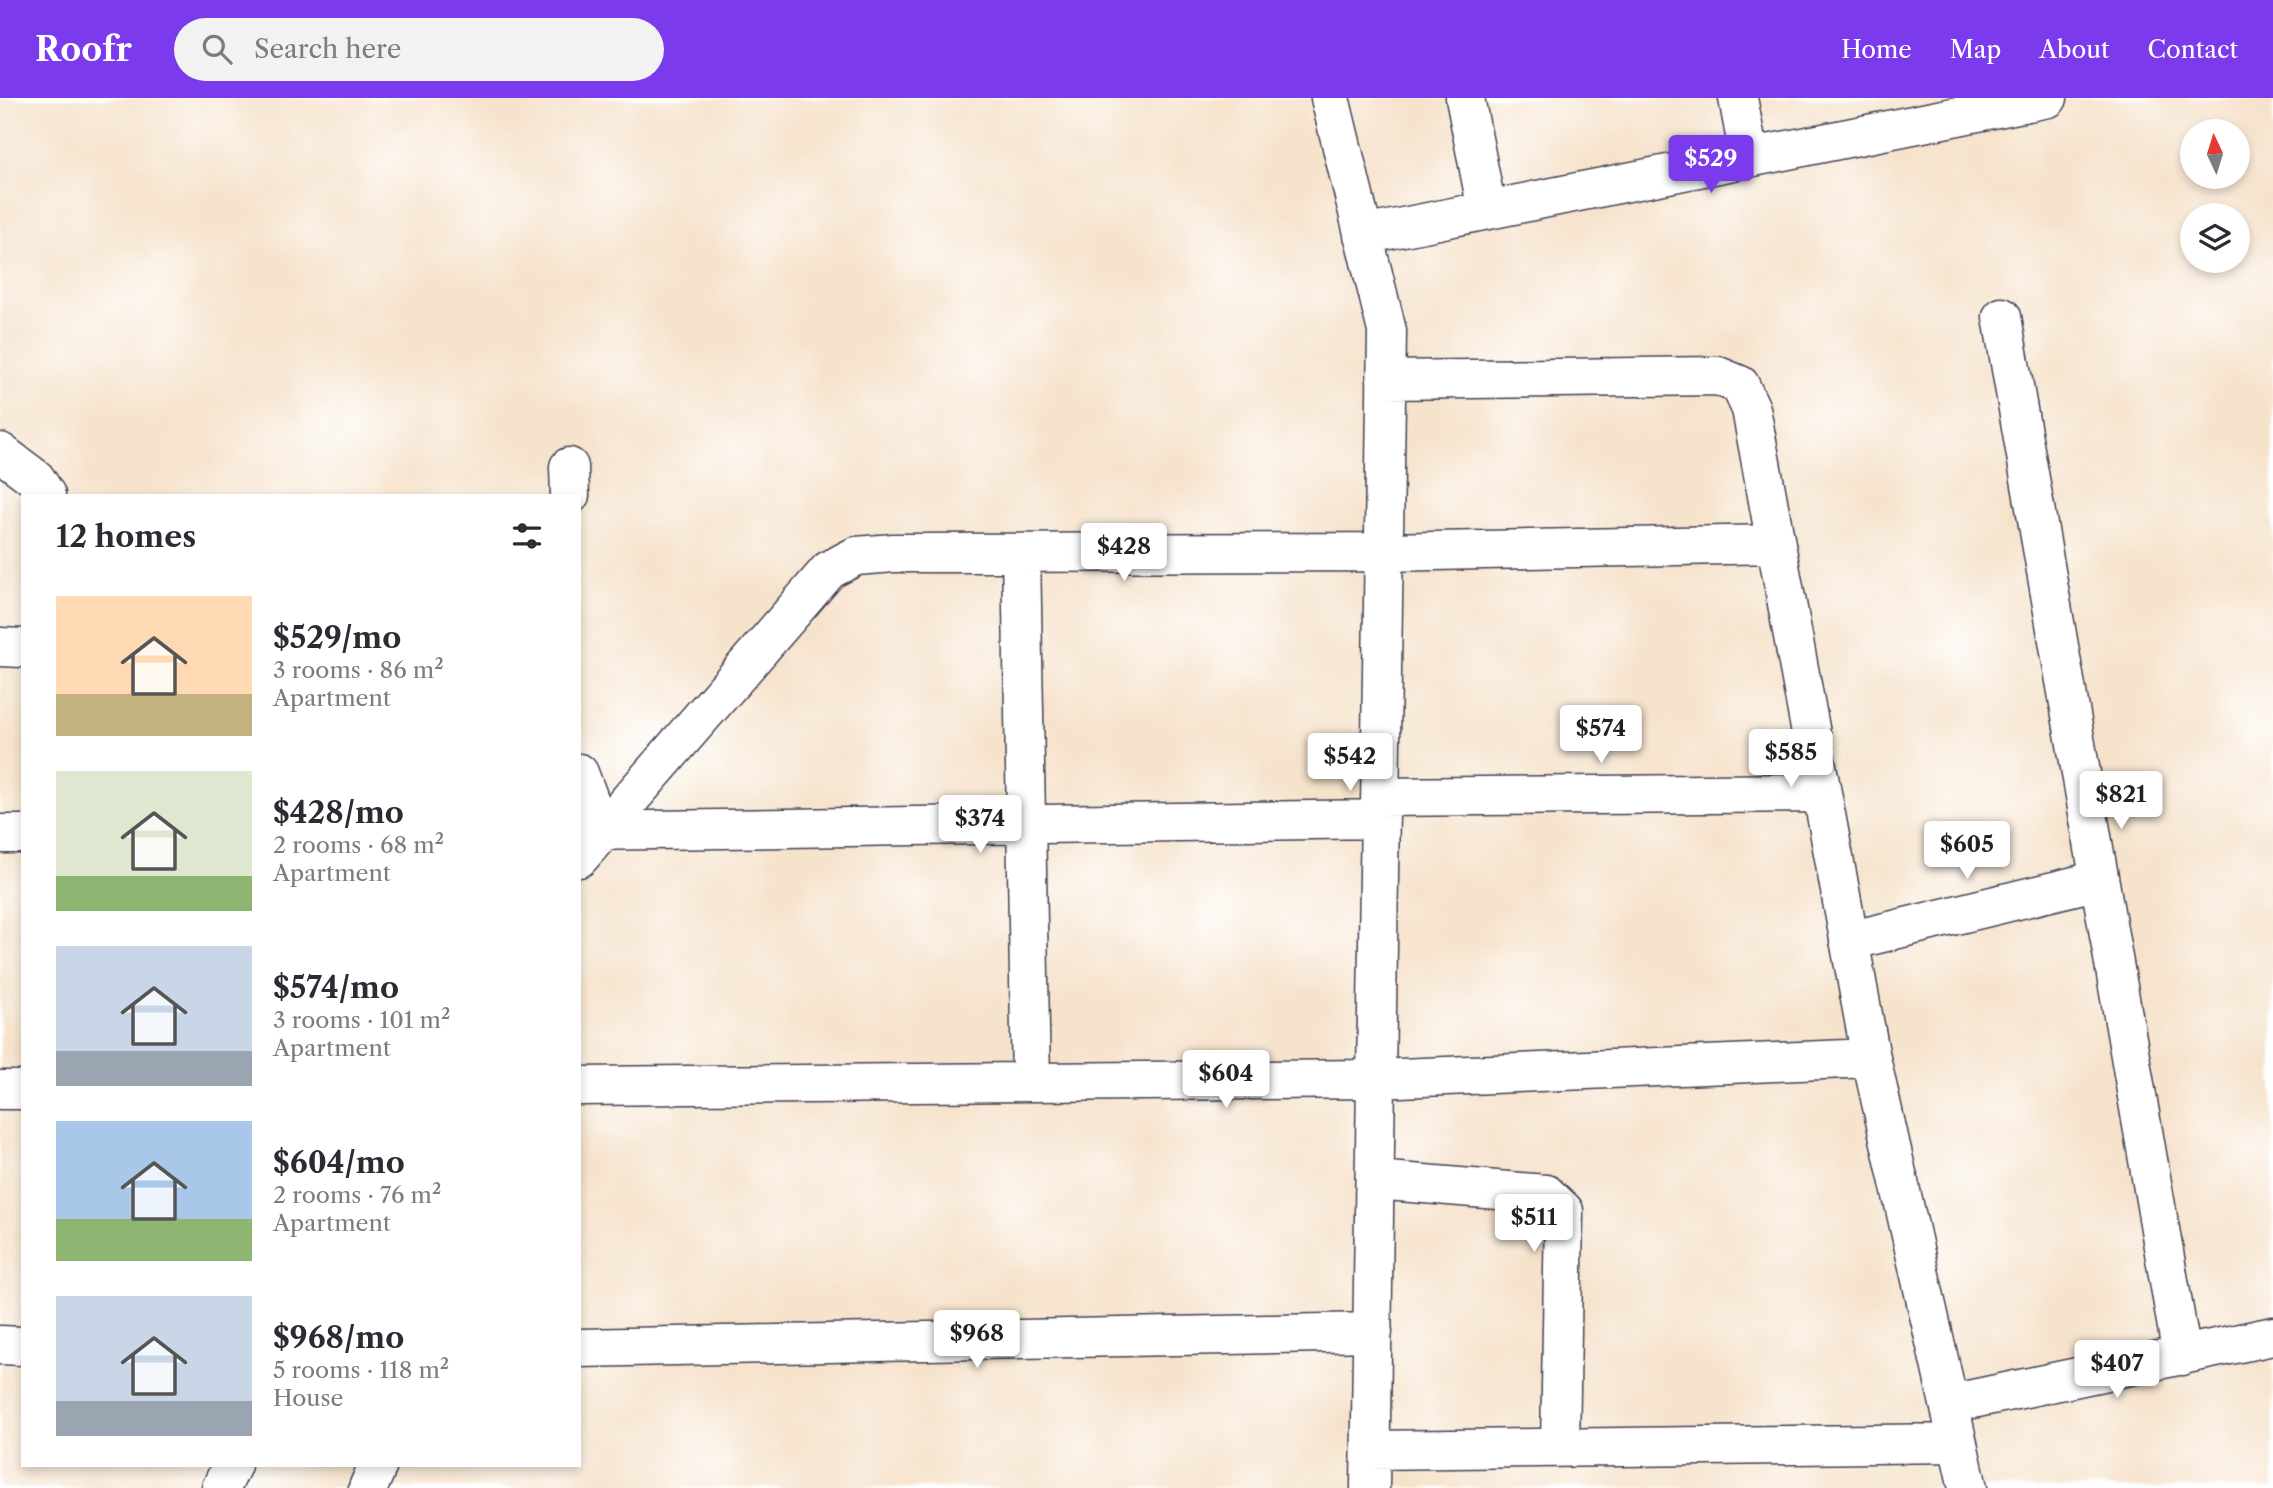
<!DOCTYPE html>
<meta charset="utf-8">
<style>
:root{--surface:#fff;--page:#f2f2f3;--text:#2b2b33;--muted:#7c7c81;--accent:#7c3aed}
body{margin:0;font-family:"Libre Caslon Text",serif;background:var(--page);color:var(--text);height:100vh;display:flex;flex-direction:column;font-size:26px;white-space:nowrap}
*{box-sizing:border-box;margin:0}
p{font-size:23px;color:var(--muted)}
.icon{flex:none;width:38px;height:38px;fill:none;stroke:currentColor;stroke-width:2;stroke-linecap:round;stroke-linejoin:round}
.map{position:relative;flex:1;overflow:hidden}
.sheet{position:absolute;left:21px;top:396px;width:560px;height:973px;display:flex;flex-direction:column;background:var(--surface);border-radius:0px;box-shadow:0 4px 10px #0003}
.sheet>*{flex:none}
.needle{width:46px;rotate:356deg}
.controls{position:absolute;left:2180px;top:21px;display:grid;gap:14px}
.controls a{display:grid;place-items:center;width:70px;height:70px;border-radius:50%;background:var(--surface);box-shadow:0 4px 10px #0003;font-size:35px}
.price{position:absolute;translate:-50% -60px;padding:0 16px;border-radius:7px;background:#fff;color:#222;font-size:23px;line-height:46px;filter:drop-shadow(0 2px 4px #0008)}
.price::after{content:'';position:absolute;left:50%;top:42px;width:21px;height:16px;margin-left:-10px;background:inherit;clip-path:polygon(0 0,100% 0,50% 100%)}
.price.active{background:var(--accent);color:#fff}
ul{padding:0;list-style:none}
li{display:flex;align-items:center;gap:21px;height:175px;padding:0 35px}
li span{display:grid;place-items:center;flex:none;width:196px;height:140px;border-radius:0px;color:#555}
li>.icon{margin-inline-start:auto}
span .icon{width:84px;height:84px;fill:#fffc;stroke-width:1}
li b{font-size:30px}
h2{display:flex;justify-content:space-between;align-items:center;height:84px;padding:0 35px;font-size:30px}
header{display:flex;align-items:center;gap:42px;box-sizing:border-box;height:98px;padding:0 35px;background:var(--accent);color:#fff}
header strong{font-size:33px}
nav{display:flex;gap:38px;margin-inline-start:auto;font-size:24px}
.search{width:490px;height:63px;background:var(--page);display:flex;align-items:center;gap:18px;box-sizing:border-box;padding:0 24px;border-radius:38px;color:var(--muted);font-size:26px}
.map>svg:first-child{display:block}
</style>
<header>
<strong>Roofr</strong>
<div class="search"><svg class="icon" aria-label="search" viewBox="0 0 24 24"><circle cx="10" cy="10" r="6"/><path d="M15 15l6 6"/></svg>Search here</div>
<nav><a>Home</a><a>Map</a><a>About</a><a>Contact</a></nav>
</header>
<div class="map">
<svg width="2273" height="1390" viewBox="0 0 2273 1390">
<rect width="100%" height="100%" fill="#fff"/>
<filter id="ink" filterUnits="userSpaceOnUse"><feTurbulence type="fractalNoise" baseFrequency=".0143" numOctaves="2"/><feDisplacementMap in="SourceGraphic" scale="14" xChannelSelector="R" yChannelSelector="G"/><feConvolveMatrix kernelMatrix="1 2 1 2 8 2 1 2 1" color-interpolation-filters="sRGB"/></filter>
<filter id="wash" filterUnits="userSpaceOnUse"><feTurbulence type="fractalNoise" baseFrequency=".00686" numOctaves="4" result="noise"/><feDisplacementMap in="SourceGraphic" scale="28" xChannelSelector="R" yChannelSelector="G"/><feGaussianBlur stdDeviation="1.57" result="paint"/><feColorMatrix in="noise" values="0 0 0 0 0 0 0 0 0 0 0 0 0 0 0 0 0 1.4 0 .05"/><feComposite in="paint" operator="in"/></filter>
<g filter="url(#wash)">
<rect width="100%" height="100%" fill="#f6e3cc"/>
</g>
<g filter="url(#ink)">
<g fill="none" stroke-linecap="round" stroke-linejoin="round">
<g stroke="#423f51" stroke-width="41">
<path id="street" d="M1330,0L1387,233L1370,1390
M1465,0L1487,112
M1738,0L1749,59
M1363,137L2048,0
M2002,219L2182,1258
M1386,282L1718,278L1740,287L1751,311L1871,960L1968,1390
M0,354L36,381L46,397
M569,369L570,397
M1021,455L1031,984
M0,549L23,550
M579,675L601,733
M1380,699L1822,695
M585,733L1380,721
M0,736H23
M579,760L829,472L856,458L894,455L1384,454L1776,446
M1849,843L2099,782
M579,988L1376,981L1871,960
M0,992H23
M1375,1082L1546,1096L1564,1113L1560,1349
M0,1247L23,1248
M579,1250L1373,1234
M1949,1306L2273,1238
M1371,1352L1958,1345
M221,1390L232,1367
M368,1390L378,1367"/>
</g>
<use href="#street" stroke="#fff" stroke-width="38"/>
</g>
</g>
</svg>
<div class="controls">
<a><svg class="needle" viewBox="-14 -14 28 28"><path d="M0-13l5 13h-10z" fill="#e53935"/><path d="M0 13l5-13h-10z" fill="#7c7c81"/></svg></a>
<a><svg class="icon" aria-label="layers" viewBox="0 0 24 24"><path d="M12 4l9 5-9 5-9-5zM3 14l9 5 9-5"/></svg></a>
</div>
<b class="price active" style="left:1711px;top:97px">$529</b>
<b class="price" style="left:1124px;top:485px">$428</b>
<b class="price" style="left:1601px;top:667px">$574</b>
<b class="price" style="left:1791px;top:691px">$585</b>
<b class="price" style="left:1350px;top:695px">$542</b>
<b class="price" style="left:2121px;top:733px">$821</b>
<b class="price" style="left:980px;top:757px">$374</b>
<b class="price" style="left:1967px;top:783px">$605</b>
<b class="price" style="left:1226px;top:1012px">$604</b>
<b class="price" style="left:1534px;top:1156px">$511</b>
<b class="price" style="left:977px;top:1272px">$968</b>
<b class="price" style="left:2117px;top:1302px">$407</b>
<section class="sheet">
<h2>12 homes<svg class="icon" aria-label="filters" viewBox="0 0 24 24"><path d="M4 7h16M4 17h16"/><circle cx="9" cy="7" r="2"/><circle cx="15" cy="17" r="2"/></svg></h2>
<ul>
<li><span style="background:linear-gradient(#ffd9b3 70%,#c2b280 0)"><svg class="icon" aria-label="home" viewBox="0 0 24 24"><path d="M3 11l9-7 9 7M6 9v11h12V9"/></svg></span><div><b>$529/mo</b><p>3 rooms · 86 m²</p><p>Apartment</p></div></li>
<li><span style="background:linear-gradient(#dfe7d0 75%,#8fb573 0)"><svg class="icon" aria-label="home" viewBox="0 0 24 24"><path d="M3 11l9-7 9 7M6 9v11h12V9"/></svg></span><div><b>$428/mo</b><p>2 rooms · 68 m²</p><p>Apartment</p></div></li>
<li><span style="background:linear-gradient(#c9d6e8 75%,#9aa5b1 0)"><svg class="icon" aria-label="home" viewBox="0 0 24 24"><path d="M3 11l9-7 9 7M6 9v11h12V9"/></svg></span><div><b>$574/mo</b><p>3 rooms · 101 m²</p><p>Apartment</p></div></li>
<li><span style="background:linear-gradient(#a9c7e8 70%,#8fb573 0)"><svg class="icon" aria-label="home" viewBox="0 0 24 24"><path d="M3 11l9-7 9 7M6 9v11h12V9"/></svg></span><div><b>$604/mo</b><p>2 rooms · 76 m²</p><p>Apartment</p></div></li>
<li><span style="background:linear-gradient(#c9d6e8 75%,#9aa5b1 0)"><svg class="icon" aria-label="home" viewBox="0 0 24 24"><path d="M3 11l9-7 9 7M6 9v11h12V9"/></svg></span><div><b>$968/mo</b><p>5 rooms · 118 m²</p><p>House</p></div></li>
</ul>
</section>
</div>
